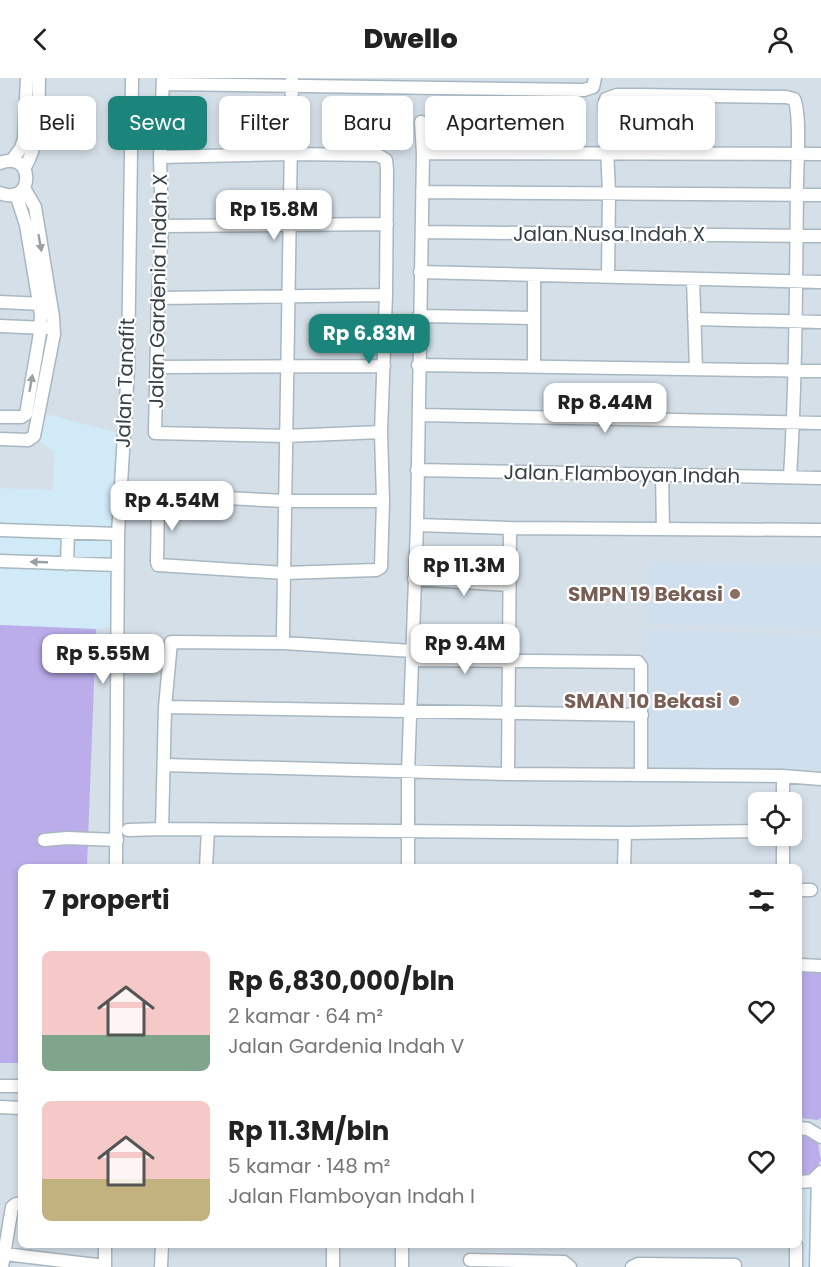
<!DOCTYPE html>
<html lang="id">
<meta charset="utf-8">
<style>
:root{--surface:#fff;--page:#f2f2f2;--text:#222;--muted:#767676;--accent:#1b857c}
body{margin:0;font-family:Poppins,sans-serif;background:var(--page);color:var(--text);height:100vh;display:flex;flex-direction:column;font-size:22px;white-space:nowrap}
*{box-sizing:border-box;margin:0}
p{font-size:20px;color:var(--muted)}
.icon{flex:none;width:33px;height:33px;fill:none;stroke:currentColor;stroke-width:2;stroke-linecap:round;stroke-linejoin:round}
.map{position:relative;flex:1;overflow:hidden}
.side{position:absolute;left:18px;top:786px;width:784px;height:384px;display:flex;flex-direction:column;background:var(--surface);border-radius:9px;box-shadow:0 3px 9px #0003}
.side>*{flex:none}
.guide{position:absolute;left:18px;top:18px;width:786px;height:54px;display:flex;gap:12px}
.tools{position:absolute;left:748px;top:714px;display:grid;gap:12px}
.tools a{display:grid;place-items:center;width:54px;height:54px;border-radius:9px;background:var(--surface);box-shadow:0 3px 9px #0003;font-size:30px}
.price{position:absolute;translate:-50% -51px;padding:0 14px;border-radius:12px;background:#fff;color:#222;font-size:20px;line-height:39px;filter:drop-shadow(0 2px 3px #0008)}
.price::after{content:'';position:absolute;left:50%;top:36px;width:18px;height:14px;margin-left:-9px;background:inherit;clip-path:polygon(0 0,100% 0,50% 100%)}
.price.on{background:var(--accent);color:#fff}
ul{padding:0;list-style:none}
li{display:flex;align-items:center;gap:18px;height:150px;padding:0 24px}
li span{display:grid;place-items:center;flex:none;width:168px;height:120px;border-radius:9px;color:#555}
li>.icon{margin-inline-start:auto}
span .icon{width:72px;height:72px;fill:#fffc;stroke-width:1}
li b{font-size:26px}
h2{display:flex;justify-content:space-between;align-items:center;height:72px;padding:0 24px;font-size:26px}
.chip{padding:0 21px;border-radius:9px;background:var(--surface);box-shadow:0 3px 9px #0003;font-size:21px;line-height:54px}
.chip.on{background:var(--accent);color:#fff}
header{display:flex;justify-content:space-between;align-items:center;height:78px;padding:0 24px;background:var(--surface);font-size:27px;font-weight:800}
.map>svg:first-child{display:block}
</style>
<header><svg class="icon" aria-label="back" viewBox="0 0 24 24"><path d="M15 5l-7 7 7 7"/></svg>Dwello<svg class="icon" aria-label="person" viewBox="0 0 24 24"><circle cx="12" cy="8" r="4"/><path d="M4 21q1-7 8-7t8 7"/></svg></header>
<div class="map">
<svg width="821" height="1189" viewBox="0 0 821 1189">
<rect width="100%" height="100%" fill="#e6eef4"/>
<path fill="#d4dfe8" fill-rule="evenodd" d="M0,0H821V1189H0ZM759,724H792V758H759ZM21,789H800V1167H21Z"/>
<path fill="#d1eaf7" d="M46,336L122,356L115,548L96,551L0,547V410L53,412L54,374L39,363Z
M807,1073L821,1074V1189H806Z"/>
<path fill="#d0dfee" d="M650,484L821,487V552L649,545Z
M646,551L821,558V691L647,688Z"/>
<path fill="#baadea" d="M0,547L96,551L87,789H21V985H0Z
M800,890H821V1040L818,1042L800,1040Z
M803,1056L818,1066L821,1082L815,1093L800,1098V1057Z"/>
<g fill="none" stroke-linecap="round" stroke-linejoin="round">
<g stroke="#a9b7c0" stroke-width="15">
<path id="street" d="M163,0L160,79L162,148L158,220L155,355L286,358L381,354
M163,6L584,12L593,9L595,0
M423,75L821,76
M160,79L291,76L378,77L386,82L387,92L386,217L381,354L383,423L381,489L376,492L284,495L158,487L157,484L158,425L161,419L169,417L285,423H383
M12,82L21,70L24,61L27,0
M0,85C35,71 35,129 0,115
M24,91C41,63 38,32 39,0
M422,114L821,117
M162,148L387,146
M422,154L821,158
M420,194L821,204
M534,197V288
M608,199L609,115L605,25L606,21L617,17H638L786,19L794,21C801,35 797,89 797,107C796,205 796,302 790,399
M693,201L696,291
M158,220L386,217
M0,224L44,226
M419,238L534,240
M694,241L821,244
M0,248L46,250
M418,287L821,293
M158,289L384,288
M419,337L821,345
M0,339H21L26,336L40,255L41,237L26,147L16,116
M0,361L28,362L34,358L54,256L53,239L35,129L24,110
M417,392L821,400
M662,397L663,451
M417,447L510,450L821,452
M0,452L118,456
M0,483L118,487
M67,486L68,454
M414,501L509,507
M283,558L292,0
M413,564H509
M413,573L283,565L171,564L165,629L162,751L625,755L759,753
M412,582L638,584L641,588V697
M165,629L642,637
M164,687L508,696L783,698L821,701
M508,696L510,450
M783,698V724
M128,752L162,751
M44,762L67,760L117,762
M116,789L118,456L128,290L132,0
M206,789L208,752
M408,789V694L417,447L423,75L421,44
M624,789L625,755
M783,789V758
M800,812H811
M800,887L821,888
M0,1008H21
M0,1029L21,1030
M800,1050L808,1051L821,1059
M800,1104L812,1103L821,1094
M5,1176L105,1188
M470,1182L564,1184L570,1189
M2,1189L12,1129L16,1126H21
M105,1189V1167
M161,1189L162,1167
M333,1189V1167
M402,1189V1167
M632,1189L638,1186L735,1187
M796,1189V1167
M816,1189L818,1098"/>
</g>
<use href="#street" stroke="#fff" stroke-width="12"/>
</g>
<defs><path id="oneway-solid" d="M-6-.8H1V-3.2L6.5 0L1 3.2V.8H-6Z" transform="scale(1.5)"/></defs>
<g fill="#9aa0a3">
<use href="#oneway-solid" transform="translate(40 165) rotate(80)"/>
<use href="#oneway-solid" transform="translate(31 305) rotate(-80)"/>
<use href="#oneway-solid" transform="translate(39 484) rotate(-178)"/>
</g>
<g fill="#8d6e63" stroke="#fff" stroke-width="2">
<circle cx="735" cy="516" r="6"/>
<circle cx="734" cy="623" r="6"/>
</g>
<g text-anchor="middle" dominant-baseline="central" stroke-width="4.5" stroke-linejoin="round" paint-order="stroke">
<g font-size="20" fill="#354147" stroke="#fff">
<text x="609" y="156">Jalan Nusa Indah X</text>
<text transform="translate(158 213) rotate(-89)">Jalan Gardenia Indah X</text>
<text transform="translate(125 305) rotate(-88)">Jalan Tanafit</text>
<text transform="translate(622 396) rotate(1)">Jalan Flamboyan Indah</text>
</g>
<g font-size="20" font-weight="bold" fill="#785e54" stroke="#fff" text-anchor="end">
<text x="723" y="516">SMPN 19 Bekasi</text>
<text x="722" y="623">SMAN 10 Bekasi</text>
</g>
</g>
</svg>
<div class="tools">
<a><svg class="icon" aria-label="locate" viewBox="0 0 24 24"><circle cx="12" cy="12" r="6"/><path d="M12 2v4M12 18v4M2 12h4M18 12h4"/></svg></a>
</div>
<b class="price" style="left:274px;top:163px">Rp 15.8M</b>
<b class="price on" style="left:369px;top:287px">Rp 6.83M</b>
<b class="price" style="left:605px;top:356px">Rp 8.44M</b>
<b class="price" style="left:172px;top:454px">Rp 4.54M</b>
<b class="price" style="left:464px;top:519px">Rp 11.3M</b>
<b class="price" style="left:465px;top:597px">Rp 9.4M</b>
<b class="price" style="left:103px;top:607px">Rp 5.55M</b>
<div class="guide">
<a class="chip">Beli</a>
<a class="chip on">Sewa</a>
<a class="chip">Filter</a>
<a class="chip">Baru</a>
<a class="chip">Apartemen</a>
<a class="chip">Rumah</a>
</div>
<section class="side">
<h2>7 properti<svg class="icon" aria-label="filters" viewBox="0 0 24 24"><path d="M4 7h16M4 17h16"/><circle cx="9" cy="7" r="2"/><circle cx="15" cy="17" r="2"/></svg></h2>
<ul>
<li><span style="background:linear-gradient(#f6c9c9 70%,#7fa58c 0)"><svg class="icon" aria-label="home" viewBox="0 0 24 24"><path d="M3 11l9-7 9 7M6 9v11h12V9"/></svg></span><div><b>Rp 6,830,000/bln</b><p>2 kamar · 64 m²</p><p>Jalan Gardenia Indah V</p></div><svg class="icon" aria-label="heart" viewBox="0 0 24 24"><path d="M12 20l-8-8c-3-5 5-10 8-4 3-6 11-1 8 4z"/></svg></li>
<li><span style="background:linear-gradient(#f6c9c9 65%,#c2b280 0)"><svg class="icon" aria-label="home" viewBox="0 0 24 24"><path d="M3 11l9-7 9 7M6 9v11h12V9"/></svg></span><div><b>Rp 11.3M/bln</b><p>5 kamar · 148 m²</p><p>Jalan Flamboyan Indah I</p></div><svg class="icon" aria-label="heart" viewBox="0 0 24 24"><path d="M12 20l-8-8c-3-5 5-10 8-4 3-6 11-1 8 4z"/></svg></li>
</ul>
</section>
</div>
